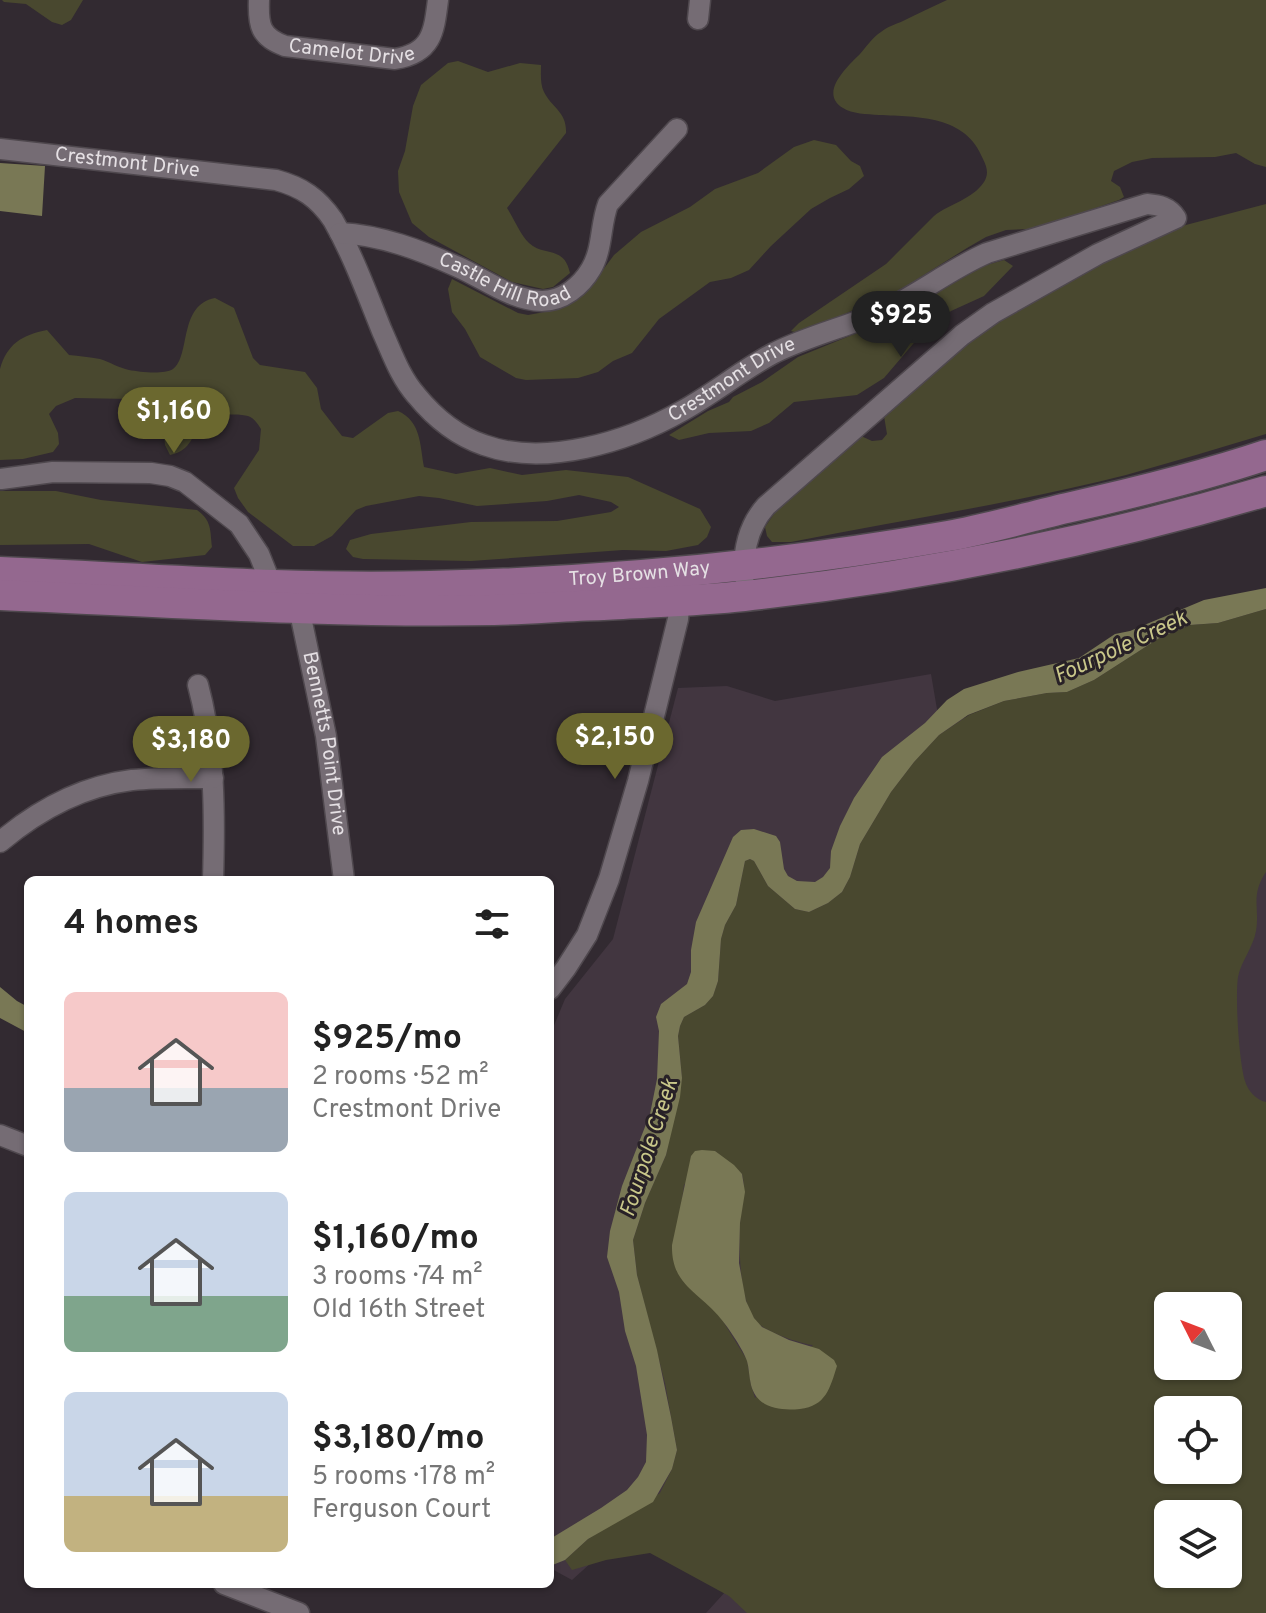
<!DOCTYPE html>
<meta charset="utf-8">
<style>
:root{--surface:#fff;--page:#f6f6f6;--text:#222;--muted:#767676;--accent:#6b682f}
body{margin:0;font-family:Overpass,sans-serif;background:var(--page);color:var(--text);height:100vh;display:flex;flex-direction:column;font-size:30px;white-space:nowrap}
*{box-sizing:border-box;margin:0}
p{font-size:26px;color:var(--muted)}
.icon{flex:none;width:44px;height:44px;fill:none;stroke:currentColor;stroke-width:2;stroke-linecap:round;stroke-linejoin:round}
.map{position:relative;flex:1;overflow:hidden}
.panel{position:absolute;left:24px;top:876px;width:530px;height:712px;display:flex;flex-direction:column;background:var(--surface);border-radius:12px;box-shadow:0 2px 6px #0004}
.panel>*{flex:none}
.needle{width:52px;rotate:312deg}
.buttons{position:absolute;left:1154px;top:1292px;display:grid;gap:16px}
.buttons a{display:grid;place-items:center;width:88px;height:88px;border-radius:12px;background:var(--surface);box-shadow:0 2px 6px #0004;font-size:40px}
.price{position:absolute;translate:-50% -68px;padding:0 18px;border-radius:28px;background:var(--accent);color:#fff;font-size:26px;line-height:52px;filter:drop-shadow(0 2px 4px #0008)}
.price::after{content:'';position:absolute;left:50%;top:48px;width:24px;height:18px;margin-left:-12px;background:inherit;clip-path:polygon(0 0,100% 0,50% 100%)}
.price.current{background:#222;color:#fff}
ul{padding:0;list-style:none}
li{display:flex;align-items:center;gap:24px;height:200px;padding:0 40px}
li span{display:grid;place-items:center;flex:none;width:224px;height:160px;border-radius:12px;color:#555}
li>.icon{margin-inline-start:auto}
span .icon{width:96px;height:96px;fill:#fffc;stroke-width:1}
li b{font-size:34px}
h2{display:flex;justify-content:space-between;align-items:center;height:96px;padding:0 40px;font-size:34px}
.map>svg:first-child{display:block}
</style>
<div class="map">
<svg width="1266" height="1613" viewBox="0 0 1266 1613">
<rect width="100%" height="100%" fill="#322a31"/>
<path fill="#423640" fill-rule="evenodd" d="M931,674L939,721L1266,681V1613H706L726,1591L642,1517L572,1580L550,1568V1035L565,999L613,939L678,688L727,686L775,701ZM1168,1306H1228V1366H1168ZM1168,1410H1228V1470H1168ZM1168,1514H1228V1574H1168Z"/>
<path fill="#49482f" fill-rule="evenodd" d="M2,0H83L71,20L62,25L52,22L26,4L4,2Z
M947,0H1266V167L1255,164L1236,153L1215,157L1152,158L1132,162L1114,171L1111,181L1120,187L1124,197L1119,200L1049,224L1028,229L1006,230L986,237L967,248L879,303L858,308L801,334L791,331L799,323L886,264L934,216C949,204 973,199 984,182C989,174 987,167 983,159C966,115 918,117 879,115C867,114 852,114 843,108C818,93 848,66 860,54C866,47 873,37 881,32C887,27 896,24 903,21C917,14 932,7 947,0Z
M458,61L488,72L520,63L541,65C541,74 540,84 544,92C552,108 567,112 566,133L507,208C513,217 521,236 529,243C544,257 564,245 570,273L553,287L543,289L512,282L429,237L412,223L399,192L398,171L405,151L413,106L421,85L448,63Z
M814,140L836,145L851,161L860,166L864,176L849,189L830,198L811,209L771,246L749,270L731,278L710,282L659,319L632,353L613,361L598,372L578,378L526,380L516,378L480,357L465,329L452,312L448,289L452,279L518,313L528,315L550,311L571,302L588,290L614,255L641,232L690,207L715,189L758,173L794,147Z
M1266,204V434C1219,448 1173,462 1126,475C1015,503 903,520 791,542H772L767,536L765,527L780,505L861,436L872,441L882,440L887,434L884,416L975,335L1087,270L1182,226Z
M1004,260L1013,266L984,296L951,311L943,317L919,337L884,378L857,395L794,402L769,423L751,431L709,433L679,440L669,435L708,411L729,402L733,397L762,382L798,357L896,317L983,266Z
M215,298L234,308L253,358L260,365L305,372L317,388L321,409L342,436L353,438L388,413L398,411C421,421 420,445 424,467L456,474L490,468L522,475L566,470L628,477L700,509L711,527L707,537L698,545L666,551L623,550L471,561L363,559L353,557L346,549L350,540L371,534L471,522L557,521L611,512L619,507L611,502L579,495L547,501L477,506L439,498L419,496L366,506L356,510L332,536L314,546H293L248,512L238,498L234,488L259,450L261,429C258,424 254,418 248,416C239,413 211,414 205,421C190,435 193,450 170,455L165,445L163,424L157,415L131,399L75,398L56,406L49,414L58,433L59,444L53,452L23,459L0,460V369C7,344 22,335 47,330L69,355C79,356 90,357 100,359C110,362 119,368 129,370C140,372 163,375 173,369C191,356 178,305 215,298Z
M0,491H56L101,500L197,510C212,521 210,530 212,547L205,555L142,562L89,544L0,545Z
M1266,609V872C1250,896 1260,907 1256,931C1253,948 1241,961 1238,977C1235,997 1239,1062 1245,1081C1248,1091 1256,1100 1266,1102V1613H747L729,1596L650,1553L606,1560L572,1570L565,1560L588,1539L660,1493L672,1469L677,1450L665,1383L637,1275L633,1240L645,1203L666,1155L682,1078L678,1036L680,1026L684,1017L705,1005L713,996L718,981L721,939L725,925L736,905L745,861L750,859L754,861L768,886L795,909L809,912L828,903L842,892L850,877L860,844L891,792L914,762L939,735L969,715L1004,701L1047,693L1067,692L1094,680L1161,637L1191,625L1218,623ZM715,1151L742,1174C747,1192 741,1206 740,1224C739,1249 739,1301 756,1321C765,1332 799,1343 813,1345L755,1398L751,1385L747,1360L721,1318L680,1215L684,1185ZM1168,1306H1228V1366H1168ZM1168,1410H1228V1470H1168ZM1168,1514H1228V1574H1168Z"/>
<path fill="#797855" d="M0,163L45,166L42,216L0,211Z
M1266,588V609L1218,623L1190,625L1161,637L1094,680L1067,692L1047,693L1004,701L968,715L939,735L914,762L891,792L860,844L850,877L842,892L828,903L809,912L795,909L768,886L754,861L750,859L745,861L736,905L725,925L721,939L718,981L713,996L705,1005L684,1017L680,1026L678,1036L682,1078L680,1097L666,1155L645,1203L633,1240L637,1275L657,1350L671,1417L677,1450L672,1469L653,1502L588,1539L565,1560L550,1566V1539L601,1508L627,1490L638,1477L646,1462L647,1435L636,1366L625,1331L619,1292L607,1257L610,1231L622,1186L650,1114L657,1079L659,1031L656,1017L661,1004L687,984L691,972V950L696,922L733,837L741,830L754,829L776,836L780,842L784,869L788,876L797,881L815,882L823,877L830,868L831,851L840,826L854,798L882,757L925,723L947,700L964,689L1018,672L1079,658L1115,634L1130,631L1204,600Z
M0,987L17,1001L28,1007V1033L0,1018Z
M702,1150L715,1151L734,1165L742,1174L745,1192L740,1223L739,1263L746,1301L754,1318L762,1327L789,1340L819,1349L834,1360L837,1366C830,1388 826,1406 800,1409C779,1411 757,1408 751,1385C749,1377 749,1368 747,1361C744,1351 728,1327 721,1319C700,1292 671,1286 672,1245L691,1156L695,1151Z"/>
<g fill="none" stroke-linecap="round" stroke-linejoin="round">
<g stroke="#4f484e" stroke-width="23">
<g id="minor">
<path id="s1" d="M259,0C258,25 260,37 285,46L395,59C432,53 434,32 438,0"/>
<path d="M698,19L700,0"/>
<path id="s2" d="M0,149L276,180C302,187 318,198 333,220C353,255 367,294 382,331C392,353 400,377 416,395C434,417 457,436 484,445C545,467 627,442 682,411C713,394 742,370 774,353C808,336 846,327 881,312C918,295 950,269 987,253L1147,204C1159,205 1169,207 1176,218L1098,254L993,313L962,335L766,506C748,526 743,550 744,576"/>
<path id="s3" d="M340,233C381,235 420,250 458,267C485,279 511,300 542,301C563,301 581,286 591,269C603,249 600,225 608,204L677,129"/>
<path d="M1,479L53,472L151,473L170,476L185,482L239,524L259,554L271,584"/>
<path id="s4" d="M299,608L326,736L344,880"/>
<path d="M198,685C215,748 215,815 213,880"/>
<path d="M0,842C38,810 83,786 132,780C159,777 186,778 213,778"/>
<path d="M550,989L566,968L587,935L609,879L638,781L678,619L681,589"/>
<path d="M0,1135L28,1146"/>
<path d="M224,1584L299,1613"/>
</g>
</g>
<g stroke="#4f484e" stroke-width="33">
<g id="primary">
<path id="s5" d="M0,572C143,578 287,590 430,586C604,582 777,566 948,536C988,529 1028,517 1067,508C1134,493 1201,477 1266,455"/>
<path d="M0,595C165,602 329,613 494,610C530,609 567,606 603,605C650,602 697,601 744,596C920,577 1096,541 1266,491"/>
</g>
</g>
<use href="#minor" stroke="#756c74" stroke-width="20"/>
<use href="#primary" stroke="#94688f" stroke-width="30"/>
</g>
<g text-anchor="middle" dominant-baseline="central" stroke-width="6" stroke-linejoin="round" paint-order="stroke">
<g font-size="20" fill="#e5e0e4" stroke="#282127">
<text stroke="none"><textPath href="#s1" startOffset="126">Camelot Drive</textPath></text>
<text stroke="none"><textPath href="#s2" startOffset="128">Crestmont Drive</textPath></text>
<text stroke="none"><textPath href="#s3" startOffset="174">Castle Hill Road</textPath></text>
<text stroke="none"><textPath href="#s2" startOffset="894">Crestmont Drive</textPath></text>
<text stroke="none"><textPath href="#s5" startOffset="640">Troy Brown Way</textPath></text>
<text stroke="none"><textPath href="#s4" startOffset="138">Bennetts Point Drive</textPath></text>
</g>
<g font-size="22" font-style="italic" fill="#c9c78a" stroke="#282127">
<text transform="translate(1121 648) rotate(-25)">Fourpole Creek</text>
<text transform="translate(650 1148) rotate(-72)">Fourpole Creek</text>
</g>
</g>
</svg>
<div class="buttons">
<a><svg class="needle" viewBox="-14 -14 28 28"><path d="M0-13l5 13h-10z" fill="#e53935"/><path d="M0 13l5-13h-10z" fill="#767676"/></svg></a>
<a><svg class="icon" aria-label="locate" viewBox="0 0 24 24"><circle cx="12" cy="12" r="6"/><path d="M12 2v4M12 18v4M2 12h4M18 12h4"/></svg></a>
<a><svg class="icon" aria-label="layers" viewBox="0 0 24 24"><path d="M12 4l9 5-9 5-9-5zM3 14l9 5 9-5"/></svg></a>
</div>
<b class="price current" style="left:901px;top:359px">$925</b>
<b class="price" style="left:174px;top:455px">$1,160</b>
<b class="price" style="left:615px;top:781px">$2,150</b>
<b class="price" style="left:191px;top:784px">$3,180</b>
<section class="panel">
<h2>4 homes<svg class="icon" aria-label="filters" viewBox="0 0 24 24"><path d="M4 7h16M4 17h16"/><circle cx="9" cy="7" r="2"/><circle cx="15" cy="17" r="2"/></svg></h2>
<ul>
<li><span style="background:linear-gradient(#f6c9c9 60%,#9aa5b1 0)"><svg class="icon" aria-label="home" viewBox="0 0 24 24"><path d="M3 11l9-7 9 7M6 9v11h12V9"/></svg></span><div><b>$925/mo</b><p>2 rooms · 52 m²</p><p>Crestmont Drive</p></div></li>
<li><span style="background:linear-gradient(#c9d6e8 65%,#7fa58c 0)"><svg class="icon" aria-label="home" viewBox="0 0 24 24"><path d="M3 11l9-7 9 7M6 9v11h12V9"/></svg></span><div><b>$1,160/mo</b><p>3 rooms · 74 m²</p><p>Old 16th Street</p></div></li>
<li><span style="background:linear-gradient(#c9d6e8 65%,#c2b280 0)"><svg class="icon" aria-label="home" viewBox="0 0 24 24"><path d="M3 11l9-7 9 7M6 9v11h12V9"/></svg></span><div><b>$3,180/mo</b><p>5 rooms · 178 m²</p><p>Ferguson Court</p></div></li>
</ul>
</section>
</div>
